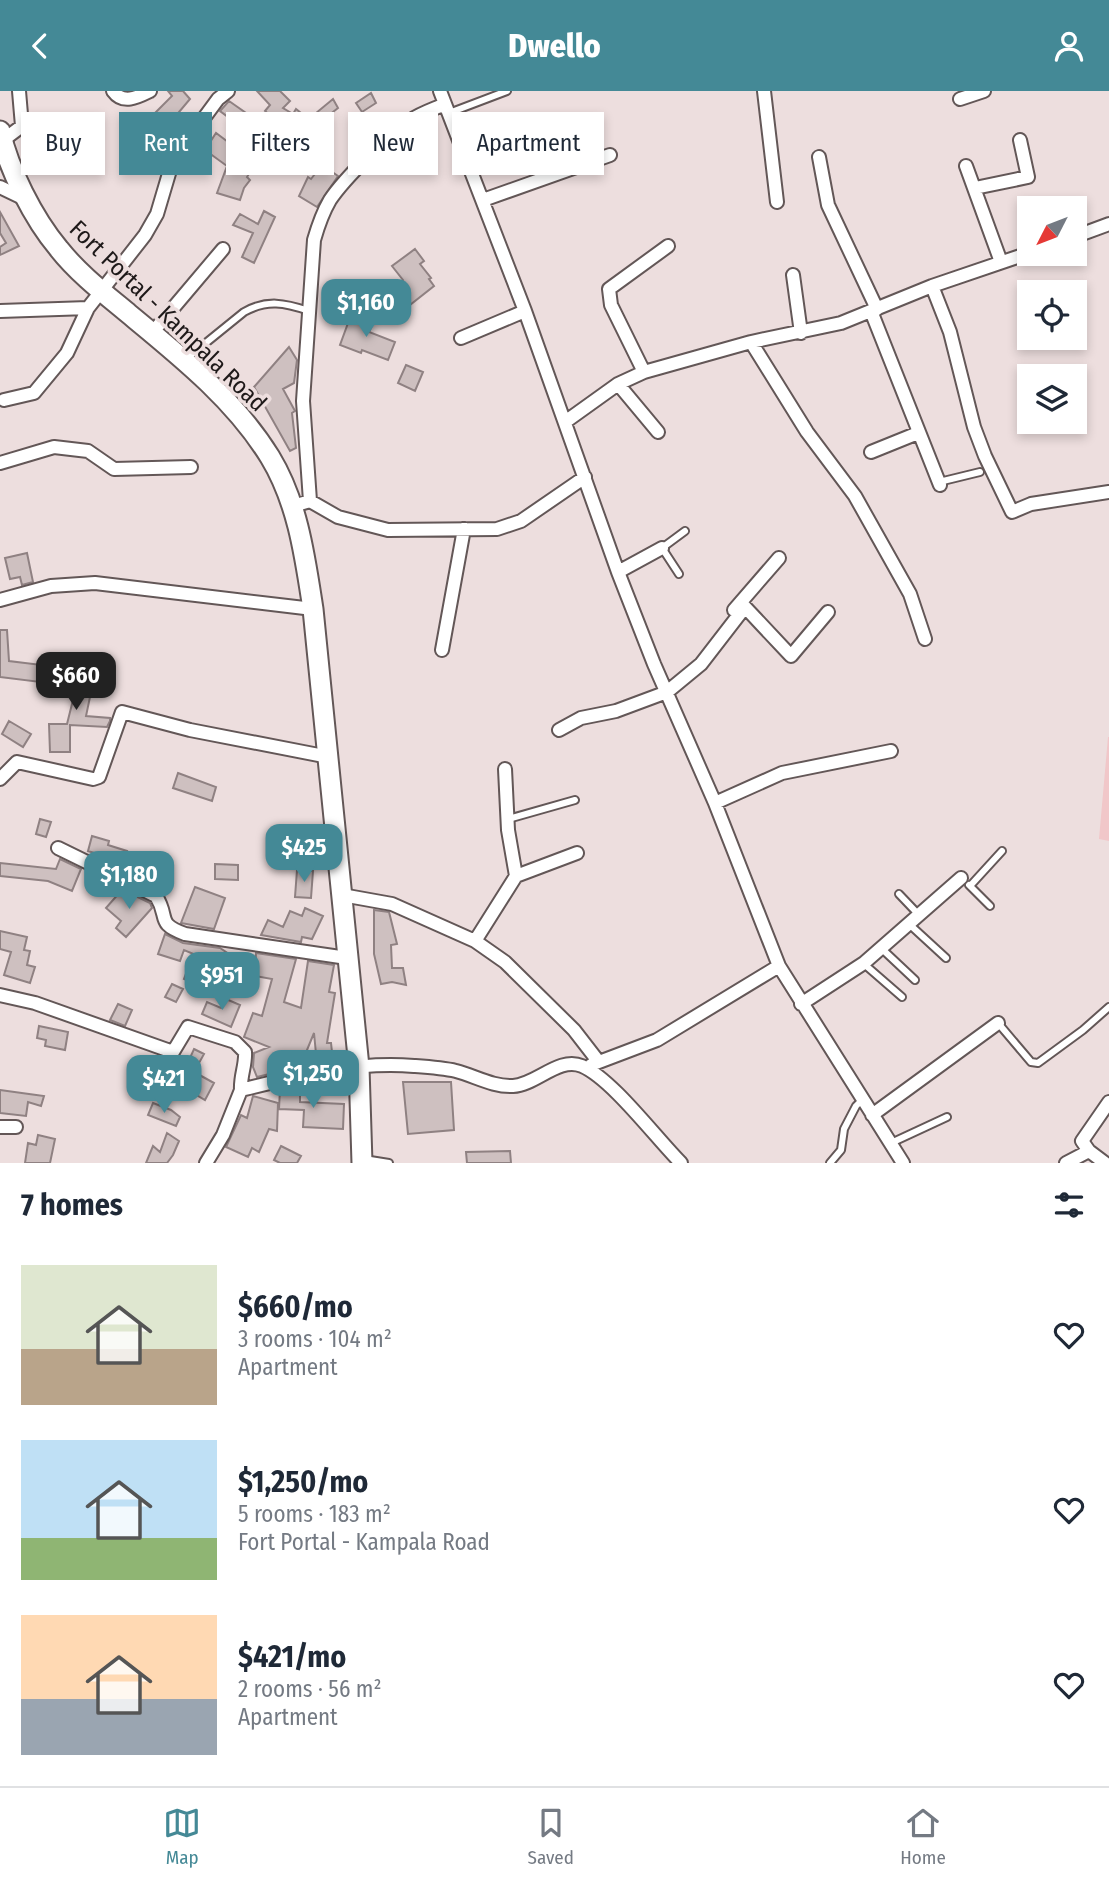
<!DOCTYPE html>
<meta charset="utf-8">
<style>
:root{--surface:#fff;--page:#f2f2f3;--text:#1f2937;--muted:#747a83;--line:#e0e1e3;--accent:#448996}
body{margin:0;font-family:"Fira Sans Condensed",sans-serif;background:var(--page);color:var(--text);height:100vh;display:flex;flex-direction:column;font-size:26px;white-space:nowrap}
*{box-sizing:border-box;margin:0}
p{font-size:23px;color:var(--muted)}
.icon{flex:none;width:38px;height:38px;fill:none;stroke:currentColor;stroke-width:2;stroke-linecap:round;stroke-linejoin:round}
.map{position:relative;height:1072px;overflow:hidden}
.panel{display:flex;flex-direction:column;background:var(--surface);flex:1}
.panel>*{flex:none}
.guide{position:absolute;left:21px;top:21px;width:700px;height:63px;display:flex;gap:14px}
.needle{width:46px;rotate:228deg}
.fabs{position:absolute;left:1017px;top:105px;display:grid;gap:14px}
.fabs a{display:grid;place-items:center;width:70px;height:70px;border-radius:0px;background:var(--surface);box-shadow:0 4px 10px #0003;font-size:35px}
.price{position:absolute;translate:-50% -60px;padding:0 16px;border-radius:14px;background:var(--accent);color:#fff;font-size:23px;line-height:46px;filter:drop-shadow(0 2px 4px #0008)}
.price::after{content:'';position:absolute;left:50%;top:42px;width:21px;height:16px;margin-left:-10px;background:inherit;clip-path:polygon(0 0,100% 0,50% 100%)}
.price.selected{background:#222;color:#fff}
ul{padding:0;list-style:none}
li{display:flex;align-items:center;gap:21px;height:175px;padding:0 21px}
li span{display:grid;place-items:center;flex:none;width:196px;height:140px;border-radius:0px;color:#555}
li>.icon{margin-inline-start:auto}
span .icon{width:84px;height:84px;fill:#fffc;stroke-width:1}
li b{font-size:30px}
h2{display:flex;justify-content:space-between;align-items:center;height:84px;padding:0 21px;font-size:30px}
.chip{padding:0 24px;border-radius:0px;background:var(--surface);box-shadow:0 4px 10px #0003;font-size:24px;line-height:63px}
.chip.selected{background:var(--accent);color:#fff}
header{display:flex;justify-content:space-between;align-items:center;height:91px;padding:0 21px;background:var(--accent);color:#fff;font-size:32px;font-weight:800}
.tabs{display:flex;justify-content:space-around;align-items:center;height:98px;border-top:2px solid var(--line);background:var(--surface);font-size:19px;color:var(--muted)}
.tabs a{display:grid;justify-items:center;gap:4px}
.tabs .selected{color:var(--accent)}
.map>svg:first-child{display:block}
</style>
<header><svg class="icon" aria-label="back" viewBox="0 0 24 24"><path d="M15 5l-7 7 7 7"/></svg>Dwello<svg class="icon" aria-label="person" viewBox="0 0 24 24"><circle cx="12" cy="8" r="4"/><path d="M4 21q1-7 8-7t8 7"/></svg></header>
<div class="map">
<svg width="1109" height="1072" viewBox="0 0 1109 1072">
<rect width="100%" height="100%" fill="#eddede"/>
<path fill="#f1c7c9" d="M1108,646H1109V750L1099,748Z"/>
<path fill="#cec0c0" stroke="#8f8182" stroke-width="2" d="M168,0H183L190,8L169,33L156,21L172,5Z
M257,0H280L290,10L283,17L293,23L296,18L301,22L288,45L301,55L284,76L263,61L247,86L250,89L244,97L240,109L217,102L227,75L205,59L216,42L236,57L254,36L273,50L283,36L265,20L270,14Z
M371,2L376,12L362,21L356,12Z
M333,8L338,17L323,29L327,32L320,38L310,27Z
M229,10L256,29L248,41L220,20Z
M358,24L369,27L365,45L353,41Z
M322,74L338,85L317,116L299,105L308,86L311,88Z
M264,120L275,126L254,172L242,166L253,142L233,134L240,123L258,133Z
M0,121L19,155L0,164V156L6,152L0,142Z
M415,158L424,170L420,173L431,187L429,188L434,195L401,221L386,202L403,189L392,175Z
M351,224L373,232L369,241L395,251L388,269L362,259L361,262L340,254Z
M289,256L297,269L294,292L283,298L295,320L292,322L296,357L290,360L254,296Z
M406,274L423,281L415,300L398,292Z
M27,462L33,491L22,494L20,486L10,488L5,467Z
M0,539H7L9,570L42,574L40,591L0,586Z
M74,577L95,582L86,625L110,627V630L107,636L70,634V661H50L49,633H67L79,585L66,589L64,581Z
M9,630L31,643L23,656L2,643Z
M178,682L216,696L212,710L173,697Z
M40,728L51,731L46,746L36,743Z
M92,745L109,750L108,754L127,760L123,771L88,760Z
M60,768L81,778L72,800L48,790L0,785V772L56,778Z
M215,773L238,774V789L215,788Z
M297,779L313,780L311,807L295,806Z
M113,794L150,812L152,817L126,846L116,837L121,830L106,817L121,800Z
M195,796L225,807L214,838L181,832Z
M305,817L323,825L312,848L302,846L301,851L261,844L268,829L283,836L290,820L302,825Z
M374,819L389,821L397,853L391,854L392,877H403L406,894L392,891L381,893L374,863Z
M0,840L27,846L24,859L30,860L27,874L35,876L30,892L4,884L11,861L0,858Z
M165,843L183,852L220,857L232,865L222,882L200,868L201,866L184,859L180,870L158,863Z
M256,862L296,868L284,911L301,917L308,870L334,874L329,901L335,902L327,952H331L333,970L317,973L314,942L300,976L285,971L286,979L257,986L253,976L254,962L269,956L244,946L253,922L262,925L272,888L255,885Z
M187,880L216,891L208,904L200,901L202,895L184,888Z
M172,893L183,898L176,911L165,906Z
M226,908L240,914L231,936L202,923L207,911L221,917Z
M118,913L132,919L125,935L110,929Z
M39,935L68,941L65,959L45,955L46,949L37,947Z
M194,958L204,963L194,981L214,992L205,1009L195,1003L198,997L180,989Z
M403,991H451L454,1039L408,1043Z
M290,996L300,997V1011L344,1013L343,1038L303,1036L304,1019L279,1018L280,998Z
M0,999L29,1003L44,1005L41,1015L28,1011L26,1025L0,1022Z
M253,1005L278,1012L277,1040L269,1038L259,1061L252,1057L248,1066L226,1056L241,1024L247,1027Z
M153,1012L171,1019L180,1026L176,1035L148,1024Z
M167,1042L179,1050L173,1064L167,1072H146L153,1055L160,1061Z
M38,1044L55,1048L50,1072H25L28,1052L36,1054Z
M281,1055L301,1065L297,1072H280L274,1069Z
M510,1060L511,1072H467L466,1061Z"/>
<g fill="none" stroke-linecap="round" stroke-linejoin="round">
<g stroke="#635757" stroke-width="10">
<path id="lane" d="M449,22L507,0
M186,268L244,221C267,208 285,212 309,220
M939,391L980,381
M679,483L662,457L685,440
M508,728L575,709
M969,794L990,815
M970,795L1002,760
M899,803L919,824
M909,833L946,867
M881,857L915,889
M864,873L902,906
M998,932L1031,971L1038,972L1083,939L1109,916
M891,1052L947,1026
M364,1068L389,1072
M830,1072L841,1059L844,1038L856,1015L862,1009"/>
</g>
<g stroke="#635757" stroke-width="16">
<path id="street" d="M113,0C123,14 138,6 150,0
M440,0L525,220L618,481L654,573L715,712L779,875L903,1072
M764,0L777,111
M960,8L984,0
M2,50L22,35L19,0
M819,66L828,114L877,218
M966,75L1001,171
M0,96L27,109
M975,97L1028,86L1020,49
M483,109L610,64
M1074,146L1109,133
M793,184L801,242
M932,195L950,241L974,336L985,365L1012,421L1031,413L1109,401
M0,220L88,217
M871,220L940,394
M152,242L223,158
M461,247L525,220
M751,251L807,341L855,405L910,503L925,548
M644,281L611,214L609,198L668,155
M618,293L658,341
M4,309L34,302L67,262L88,217L145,144L157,123L173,69L218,8L228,0
M565,331L618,293L644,281L751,251L841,232L932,195L1029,162
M871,361L918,342
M0,372L54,356L88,360L114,378L191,376
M310,410L303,310L314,149C318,135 323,121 330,109C344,88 390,42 411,29C421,22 434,18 445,13
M293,415L310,410L338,426L388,439L497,438L521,430L585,386
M618,481L662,457
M0,509L51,495L95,492L313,518
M734,519L779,467
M442,559L464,438
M559,639L581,627L616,620L667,601L701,573L745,516L791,565L828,521
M505,678L508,739L516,785
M0,688L17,671L93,688L99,686L122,621L190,639L329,666
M715,712L782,682L891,660
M58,757L156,805C170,827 155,832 185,843L347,867
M342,804L392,813L475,850L505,871L574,939L598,970
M475,850L516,785L577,762
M0,904L35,912L173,961L188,936L235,951L245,961C246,974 240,985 241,999
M801,913L864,872L961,787
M591,974L657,949L779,875
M872,1024L998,932
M0,1036H16
M1089,1060L1082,1050L1109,1011
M206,1072L223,1044L241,999C297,985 355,970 414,975C428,976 443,977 456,980C475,985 493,996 513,995C536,994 559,965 582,975C612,988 656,1047 681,1072
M1066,1072L1089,1060L1105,1072"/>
</g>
<g stroke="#635757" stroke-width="23">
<path id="primary" d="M0,40C9,79 33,127 59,158C78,182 105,203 129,223C180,265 235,309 270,366C298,412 305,466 313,518L359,976L362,1072"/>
</g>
<use href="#lane" stroke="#fff" stroke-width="6"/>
<use href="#street" stroke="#fff" stroke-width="12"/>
<use href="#primary" stroke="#fff" stroke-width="19"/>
</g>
<g text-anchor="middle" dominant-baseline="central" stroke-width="7" stroke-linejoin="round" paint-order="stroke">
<g font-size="24" fill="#1e1919" stroke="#eddede">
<text transform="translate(168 225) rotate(44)">Fort Portal - Kampala Road</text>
</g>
</g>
</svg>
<div class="fabs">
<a><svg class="needle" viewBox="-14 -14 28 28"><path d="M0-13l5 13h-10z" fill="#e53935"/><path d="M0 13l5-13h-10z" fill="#747a83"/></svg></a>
<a><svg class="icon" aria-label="locate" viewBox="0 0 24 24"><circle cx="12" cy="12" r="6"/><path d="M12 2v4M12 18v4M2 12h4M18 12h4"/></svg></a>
<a><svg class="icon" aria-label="layers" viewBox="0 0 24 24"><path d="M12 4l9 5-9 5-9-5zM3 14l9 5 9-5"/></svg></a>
</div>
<b class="price" style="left:366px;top:248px">$1,160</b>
<b class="price selected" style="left:76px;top:621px">$660</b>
<b class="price" style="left:304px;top:793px">$425</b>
<b class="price" style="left:129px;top:820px">$1,180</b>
<b class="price" style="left:222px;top:921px">$951</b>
<b class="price" style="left:313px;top:1019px">$1,250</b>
<b class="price" style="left:164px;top:1024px">$421</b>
<div class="guide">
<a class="chip">Buy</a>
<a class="chip selected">Rent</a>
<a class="chip">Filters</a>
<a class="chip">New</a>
<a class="chip">Apartment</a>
</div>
</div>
<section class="panel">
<h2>7 homes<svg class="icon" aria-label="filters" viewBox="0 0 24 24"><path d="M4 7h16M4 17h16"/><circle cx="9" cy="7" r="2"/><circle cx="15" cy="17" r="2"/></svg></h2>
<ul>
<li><span style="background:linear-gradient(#dfe7d0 60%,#b9a48a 0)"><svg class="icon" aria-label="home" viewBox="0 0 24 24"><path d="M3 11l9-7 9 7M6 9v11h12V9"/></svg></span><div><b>$660/mo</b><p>3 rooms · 104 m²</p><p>Apartment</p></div><svg class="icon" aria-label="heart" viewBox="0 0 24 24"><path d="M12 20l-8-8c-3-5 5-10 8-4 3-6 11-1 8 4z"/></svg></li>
<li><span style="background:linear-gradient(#bfe0f5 70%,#8fb573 0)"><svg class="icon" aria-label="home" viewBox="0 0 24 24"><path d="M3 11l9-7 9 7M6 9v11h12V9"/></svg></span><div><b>$1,250/mo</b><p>5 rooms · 183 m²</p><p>Fort Portal - Kampala Road</p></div><svg class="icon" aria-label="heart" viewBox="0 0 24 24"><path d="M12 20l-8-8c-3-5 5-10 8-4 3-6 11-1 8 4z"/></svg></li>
<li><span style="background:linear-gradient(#ffd9b3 60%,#9aa5b1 0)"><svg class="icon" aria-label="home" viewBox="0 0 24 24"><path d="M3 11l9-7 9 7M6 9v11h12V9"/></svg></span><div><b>$421/mo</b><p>2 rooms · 56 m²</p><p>Apartment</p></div><svg class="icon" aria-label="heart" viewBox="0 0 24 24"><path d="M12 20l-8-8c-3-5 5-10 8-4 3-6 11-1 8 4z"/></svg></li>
</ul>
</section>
<nav class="tabs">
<a class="selected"><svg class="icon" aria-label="map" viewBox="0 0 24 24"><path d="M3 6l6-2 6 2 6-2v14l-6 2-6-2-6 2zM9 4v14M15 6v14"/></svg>Map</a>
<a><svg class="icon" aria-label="saved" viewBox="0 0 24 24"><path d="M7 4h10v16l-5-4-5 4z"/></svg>Saved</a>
<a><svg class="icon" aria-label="home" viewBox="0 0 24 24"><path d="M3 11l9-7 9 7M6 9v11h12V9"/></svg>Home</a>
</nav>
